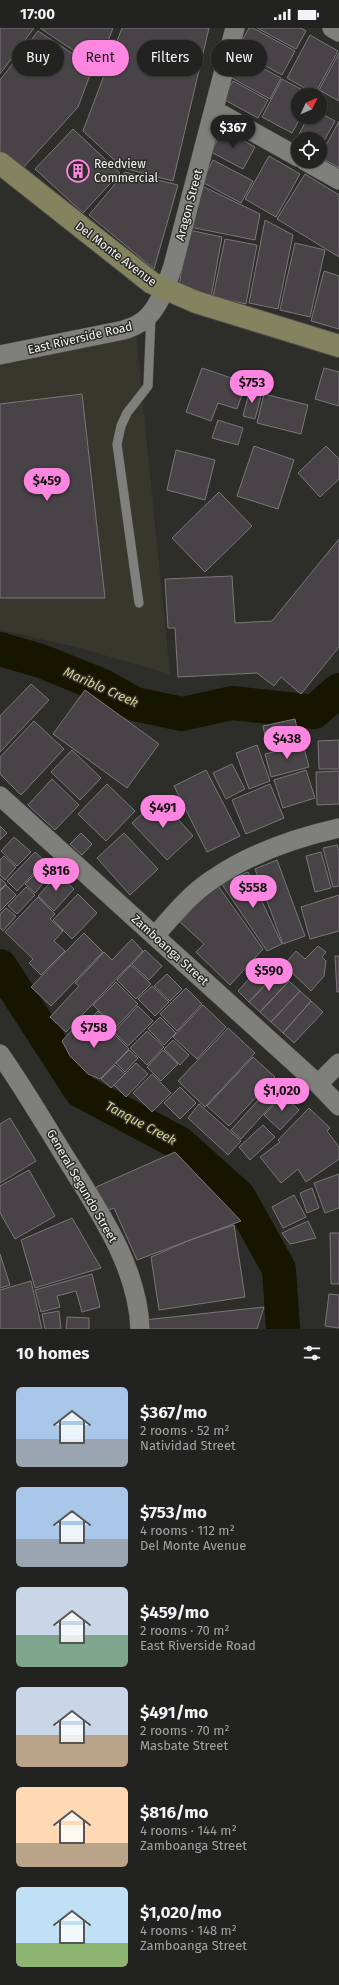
<!DOCTYPE html>
<meta charset="utf-8">
<style>
:root{--surface:#222220;--page:#2e2f2d;--text:#f1f3f6;--muted:#a2a4a5;--line:#3f3f3e;--accent:#fe85e0}
body{margin:0;font-family:"Fira Sans",sans-serif;background:var(--page);color:var(--text);height:100vh;display:flex;flex-direction:column;font-size:15px;white-space:nowrap}
*{box-sizing:border-box;margin:0}
p{font-size:13px;color:var(--muted)}
.icon{flex:none;width:22px;height:22px;fill:none;stroke:currentColor;stroke-width:2;stroke-linecap:round;stroke-linejoin:round}
.map{position:relative;height:1301px;overflow:hidden}
.panel{display:flex;flex-direction:column;background:var(--surface);flex:1}
.panel>*{flex:none}
.banner{position:absolute;left:12px;top:12px;width:315px;height:36px;display:flex;gap:8px}
.needle{width:26px;rotate:46deg}
.controls{position:absolute;left:291px;top:60px;display:grid;gap:8px}
.controls a{display:grid;place-items:center;width:36px;height:36px;border-radius:50%;background:var(--surface);box-shadow:0 1px 3px #0004,0 0 0 1px var(--line);font-size:20px}
.price{position:absolute;translate:-50% -34px;padding:0 9px;border-radius:14px;background:var(--accent);color:#111;font-size:13px;line-height:26px;filter:drop-shadow(0 1px 2px #0008)}
.price::after{content:'';position:absolute;left:50%;top:24px;width:12px;height:9px;margin-left:-6px;background:inherit;clip-path:polygon(0 0,100% 0,50% 100%)}
.price.current{background:#222;color:#fff}
ul{padding:0;list-style:none}
li{display:flex;align-items:center;gap:12px;height:100px;padding:0 16px}
li span{display:grid;place-items:center;flex:none;width:112px;height:80px;border-radius:6px;color:#555}
li>.icon{margin-inline-start:auto}
span .icon{width:48px;height:48px;fill:#fffc;stroke-width:1}
li b{font-size:17px}
h2{display:flex;justify-content:space-between;align-items:center;height:48px;padding:0 16px;font-size:17px}
.tag{padding:0 14px;border-radius:18px;background:var(--surface);box-shadow:0 1px 3px #0004,0 0 0 1px var(--line);font-size:14px;line-height:36px}
.tag.current{background:var(--accent);color:#111}
.status{display:flex;justify-content:space-between;align-items:center;height:28px;padding:0 20px;background:var(--surface);direction:ltr}
.status svg{height:11px;fill:currentColor}
.map>svg:first-child{display:block}
</style>
<div class="status"><b>17:00</b><svg viewBox="0 0 49 12"><path d="M0 12V9h3v3zM5 12V6h3v6zM10 12V3h3v9zM15 12V0h3v12zM26 1h20v11H26zM47 4h2v5h-2z"/></svg></div>
<div class="map">
<svg width="339" height="1301" viewBox="0 0 339 1301">
<rect width="100%" height="100%" fill="#2d2d2a"/>
<path fill="#37372e" d="M136,306L170,646L76,619L0,602V333Z"/>
<g fill="none" stroke-linecap="round" stroke-linejoin="round">
<path stroke="#161500" stroke-width="34" d="M0,621L41,633L103,658L135,676L182,686L232,675L314,684L339,662
M0,938L81,1063L179,1115L239,1169L279,1241L283,1301"/>
</g>
<path fill="#474346" stroke="#7a7779" d="M0,0H34L0,46Z
M40,0H113L98,39Z
M122,0H209L173,153L123,140L83,103Z
M249,0H253L295,23L282,47L237,22Z
M257,0H301L306,3L296,21Z
M38,3L93,39L78,79L22,141L0,126V52Z
M310,7L338,23L315,66L287,50Z
M233,24L281,50L270,71L228,48Z
M339,25V73L319,62Z
M282,51L312,67H298V89H301L292,105L262,89Z
M233,53L268,72L258,90L223,71Z
M320,85L335,93L320,120V111L297,110L308,89H320Z
M339,93V140L320,129Z
M73,101L120,145L83,185L35,141Z
M223,101L255,119L243,141L211,124Z
M269,128L300,146L276,189L245,171Z
M213,132L253,153L241,175L202,154Z
M125,144L178,157L154,241L89,187Z
M305,146L339,167V229L277,191Z
M198,156L260,186L255,212L190,199Z
M265,192L293,207L278,281L249,275Z
M189,202L222,209L211,269L178,263Z
M225,211L257,217L246,276L213,269Z
M295,215L325,222L310,289L280,282Z
M324,243L339,248V301L311,293Z
M202,340L246,355L237,381L218,375L211,393L186,384Z
M324,340L339,344V378L315,371Z
M250,361L262,364L255,391L243,388Z
M82,366L105,570H0V376Z
M264,366L308,377L301,406L257,395Z
M218,392L243,400L238,417L212,410Z
M254,418L294,432L278,481L237,468Z
M326,418L339,431V451L320,469L298,445Z
M176,422L215,432L205,472L167,462Z
M219,464L252,498L205,544L172,510Z
M339,511V619L301,666L281,649L274,658L257,645L178,649L175,600H168L165,551L232,548L235,595L272,593Z
M31,656L49,672L0,724V688Z
M85,662L159,716L127,760L53,706Z
M295,691L300,714L268,721L263,698Z
M34,693L64,721L21,767L0,746V729Z
M339,712V741H319L318,713Z
M303,716L309,739L271,749L265,726Z
M257,717L270,753L249,761L236,725Z
M72,722L101,750L80,772L51,744Z
M232,736L245,761L226,771L213,745Z
M206,742L240,808L207,824L174,758Z
M306,742L315,770L283,780L274,752Z
M339,743V776L317,777L316,744Z
M52,751L79,777L55,802L28,777Z
M107,756L135,783L106,813L78,786Z
M270,756L284,790L246,806L232,772Z
M159,770L193,808L167,832L132,795Z
M0,798L7,805L0,812Z
M81,805L92,816L82,827L70,816Z
M124,805L158,841L130,867L97,830Z
M14,809L31,824L17,838L1,823Z
M337,817L339,824V858L333,859L323,820Z
M35,824L45,833L17,863L7,853Z
M321,824L331,860L315,864L306,828Z
M4,828L16,839L5,852L0,847V832Z
M277,832L305,908L283,916L255,841Z
M248,844L282,916L267,923L221,855Z
M36,845L45,853L35,865L25,856Z
M58,846L74,861L54,883L38,868Z
M0,850L6,856L0,862Z
M216,855L263,921L230,957L196,924L204,916L180,894Z
M6,857L16,867L0,883V863Z
M26,859L35,867L17,886L8,878Z
M78,866L97,885L72,911L53,892Z
M339,867V903L310,911L301,879Z
M38,869L55,886L50,891L63,903L54,913L65,923L41,947L29,935L33,931L5,904Z
M6,880L16,888L3,903L0,900V886Z
M84,905L103,924L51,978L31,959Z
M132,911L143,923L66,1004L50,989L79,958L75,955L104,924L112,932Z
M318,918L326,924L322,929L326,933L324,948L311,963L284,937L296,923L305,931Z
M145,922L162,938L149,952L132,936Z
M335,928H339V964H337Z
M266,932L278,943L249,974L238,963Z
M131,937L151,956L136,971L117,952Z
M278,943L289,953L260,984L249,974Z
M167,946L182,961L170,973L154,958Z
M289,953L300,963L271,994L260,984Z
M116,954L138,976L116,999L93,977Z
M152,958L169,974L155,988L138,971Z
M186,960L202,976L177,1003L160,986Z
M300,963L311,973L283,1005L271,994Z
M311,973L323,984L294,1015L283,1005Z
M203,977L226,999L197,1031L173,1009Z
M138,978L153,993L128,1018L114,1004Z
M98,983L115,999L106,1008L89,992Z
M160,989L176,1005L164,1017L148,1001Z
M83,990L105,1011L112,1004L129,1021L100,1051L88,1046L70,1028L62,1013Z
M228,1000L255,1025L205,1079L178,1053Z
M147,1003L164,1019L147,1037L130,1020Z
M173,1012L189,1027L180,1037L164,1021Z
M129,1022L138,1030L125,1044L116,1035Z
M163,1022L178,1036L161,1053L147,1039Z
M253,1029L275,1049L229,1098L207,1078Z
M136,1035L148,1046L126,1069L114,1057Z
M115,1037L125,1046L111,1060L101,1051Z
M152,1046L171,1065L152,1084L133,1065Z
M278,1050L288,1059L241,1111L231,1102Z
M180,1059L196,1075L180,1091L164,1075Z
M283,1067L299,1082L280,1102L264,1087Z
M199,1076L241,1113L228,1127L188,1090Z
M309,1080L330,1100L327,1103L339,1119V1131L306,1154L298,1141L281,1155L260,1129L280,1114L278,1112Z
M10,1090L36,1133L0,1155V1096Z
M263,1097L275,1109L250,1132L239,1119Z
M175,1124L241,1193L137,1232L114,1180L106,1183L96,1159Z
M29,1142L55,1188L15,1211L0,1185V1158Z
M339,1146V1180L325,1185L314,1155Z
M312,1160L319,1180L307,1185L300,1165Z
M294,1167L306,1189L283,1200L272,1179Z
M72,1190L101,1240L35,1260L21,1212Z
M308,1193L316,1210L290,1216L282,1205Z
M234,1197L245,1269L159,1282L151,1229L190,1212Z
M330,1205H339V1256H331Z
M0,1226L10,1257L0,1260Z
M92,1246L100,1279L82,1284L76,1263L57,1268L60,1279L41,1284L35,1262Z
M31,1253L42,1301H0V1262Z
M329,1266L339,1267V1300L325,1298Z
M264,1279L257,1301H144V1292Z
M59,1283L61,1301H45L42,1286Z
M67,1289L89,1290V1301H66Z"/>
<g fill="none" stroke-linecap="round" stroke-linejoin="round">
<g stroke="#4b4b48" stroke-width="10">
<path id="service" d="M139,575L117,416L121,398L127,385L148,358L151,287"/>
</g>
<g stroke="#4b4b48" stroke-width="20">
<path id="minor" d="M332,0L339,4
M214,82L298,129
M305,133L339,152
M0,327L124,302C128,300 134,299 138,296C157,287 167,256 173,238L235,0
M0,768L318,1056L339,1078
M155,908C172,888 190,866 213,851C251,825 294,810 339,800
M0,1026C23,1059 43,1093 64,1127C96,1179 138,1237 140,1301
M318,1056L339,1035"/>
</g>
<g stroke="#4b4b48" stroke-width="24">
<path id="secondary" d="M0,135L152,255L196,274L339,318"/>
</g>
<use href="#service" stroke="#7f7f7b" stroke-width="9"/>
<use href="#minor" stroke="#7f7f7b" stroke-width="19"/>
<use href="#secondary" stroke="#84835f" stroke-width="22"/>
</g>
<defs>
<g id="building-ring" transform="scale(1.15)"><circle r="9.5" fill="#2d2d2a" stroke="#fe85e0" stroke-width="1.5"/><path d="M-4-6H4V6H1V3H-1V6H-4ZM-2.5-4.3h1.7v1.8h-1.7ZM.8-4.3h1.7v1.8H.8ZM-2.5-1h1.7V.8h-1.7ZM.8-1h1.7V.8H.8Z" fill="#fe85e0"/></g>
</defs>
<g fill-rule="evenodd">
<use href="#building-ring" x="78" y="143"/>
</g>
<g text-anchor="middle" dominant-baseline="central" stroke-width="3" stroke-linejoin="round" paint-order="stroke">
<g font-size="12" fill="#f3f3f0" stroke="#2d2d2a" text-anchor="start">
<text x="94" y="136">Reedview<tspan x="94" dy="14">Commercial</tspan></text>
</g>
<g font-size="12" fill="#f3f3f0" stroke="#2d2d2a">
<text transform="translate(189 177) rotate(-75)">Aragon Street</text>
<text transform="translate(116 226) rotate(37)">Del Monte Avenue</text>
<text transform="translate(80 310) rotate(-13)">East Riverside Road</text>
<text transform="translate(170 922) rotate(42)">Zamboanga Street</text>
<text transform="translate(82 1158) rotate(60)">General Segundo Street</text>
</g>
<g font-size="13" font-style="italic" fill="#d1d08e" stroke="#2d2d2a">
<text transform="translate(101 659) rotate(24)">Mariblo Creek</text>
<text transform="translate(141 1095) rotate(28)">Tanque Creek</text>
</g>
</g>
</svg>
<div class="controls">
<a><svg class="needle" viewBox="-14 -14 28 28"><path d="M0-13l5 13h-10z" fill="#e53935"/><path d="M0 13l5-13h-10z" fill="#a2a4a5"/></svg></a>
<a><svg class="icon" aria-label="locate" viewBox="0 0 24 24"><circle cx="12" cy="12" r="6"/><path d="M12 2v4M12 18v4M2 12h4M18 12h4"/></svg></a>
</div>
<b class="price current" style="left:233px;top:121px">$367</b>
<b class="price" style="left:252px;top:376px">$753</b>
<b class="price" style="left:47px;top:474px">$459</b>
<b class="price" style="left:287px;top:732px">$438</b>
<b class="price" style="left:163px;top:801px">$491</b>
<b class="price" style="left:56px;top:864px">$816</b>
<b class="price" style="left:253px;top:881px">$558</b>
<b class="price" style="left:269px;top:964px">$590</b>
<b class="price" style="left:94px;top:1021px">$758</b>
<b class="price" style="left:282px;top:1084px">$1,020</b>
<div class="banner">
<a class="tag">Buy</a>
<a class="tag current">Rent</a>
<a class="tag">Filters</a>
<a class="tag">New</a>
</div>
</div>
<section class="panel">
<h2>10 homes<svg class="icon" aria-label="filters" viewBox="0 0 24 24"><path d="M4 7h16M4 17h16"/><circle cx="9" cy="7" r="2"/><circle cx="15" cy="17" r="2"/></svg></h2>
<ul>
<li><span style="background:linear-gradient(#a9c7e8 65%,#9aa5b1 0)"><svg class="icon" aria-label="home" viewBox="0 0 24 24"><path d="M3 11l9-7 9 7M6 9v11h12V9"/></svg></span><div><b>$367/mo</b><p>2 rooms · 52 m²</p><p>Natividad Street</p></div></li>
<li><span style="background:linear-gradient(#a9c7e8 65%,#9aa5b1 0)"><svg class="icon" aria-label="home" viewBox="0 0 24 24"><path d="M3 11l9-7 9 7M6 9v11h12V9"/></svg></span><div><b>$753/mo</b><p>4 rooms · 112 m²</p><p>Del Monte Avenue</p></div></li>
<li><span style="background:linear-gradient(#c9d6e8 60%,#7fa58c 0)"><svg class="icon" aria-label="home" viewBox="0 0 24 24"><path d="M3 11l9-7 9 7M6 9v11h12V9"/></svg></span><div><b>$459/mo</b><p>2 rooms · 70 m²</p><p>East Riverside Road</p></div></li>
<li><span style="background:linear-gradient(#c9d6e8 60%,#b9a48a 0)"><svg class="icon" aria-label="home" viewBox="0 0 24 24"><path d="M3 11l9-7 9 7M6 9v11h12V9"/></svg></span><div><b>$491/mo</b><p>2 rooms · 70 m²</p><p>Masbate Street</p></div></li>
<li><span style="background:linear-gradient(#ffd9b3 70%,#b9a48a 0)"><svg class="icon" aria-label="home" viewBox="0 0 24 24"><path d="M3 11l9-7 9 7M6 9v11h12V9"/></svg></span><div><b>$816/mo</b><p>4 rooms · 144 m²</p><p>Zamboanga Street</p></div></li>
<li><span style="background:linear-gradient(#bfe0f5 70%,#8fb573 0)"><svg class="icon" aria-label="home" viewBox="0 0 24 24"><path d="M3 11l9-7 9 7M6 9v11h12V9"/></svg></span><div><b>$1,020/mo</b><p>4 rooms · 148 m²</p><p>Zamboanga Street</p></div></li>
</ul>
</section>
